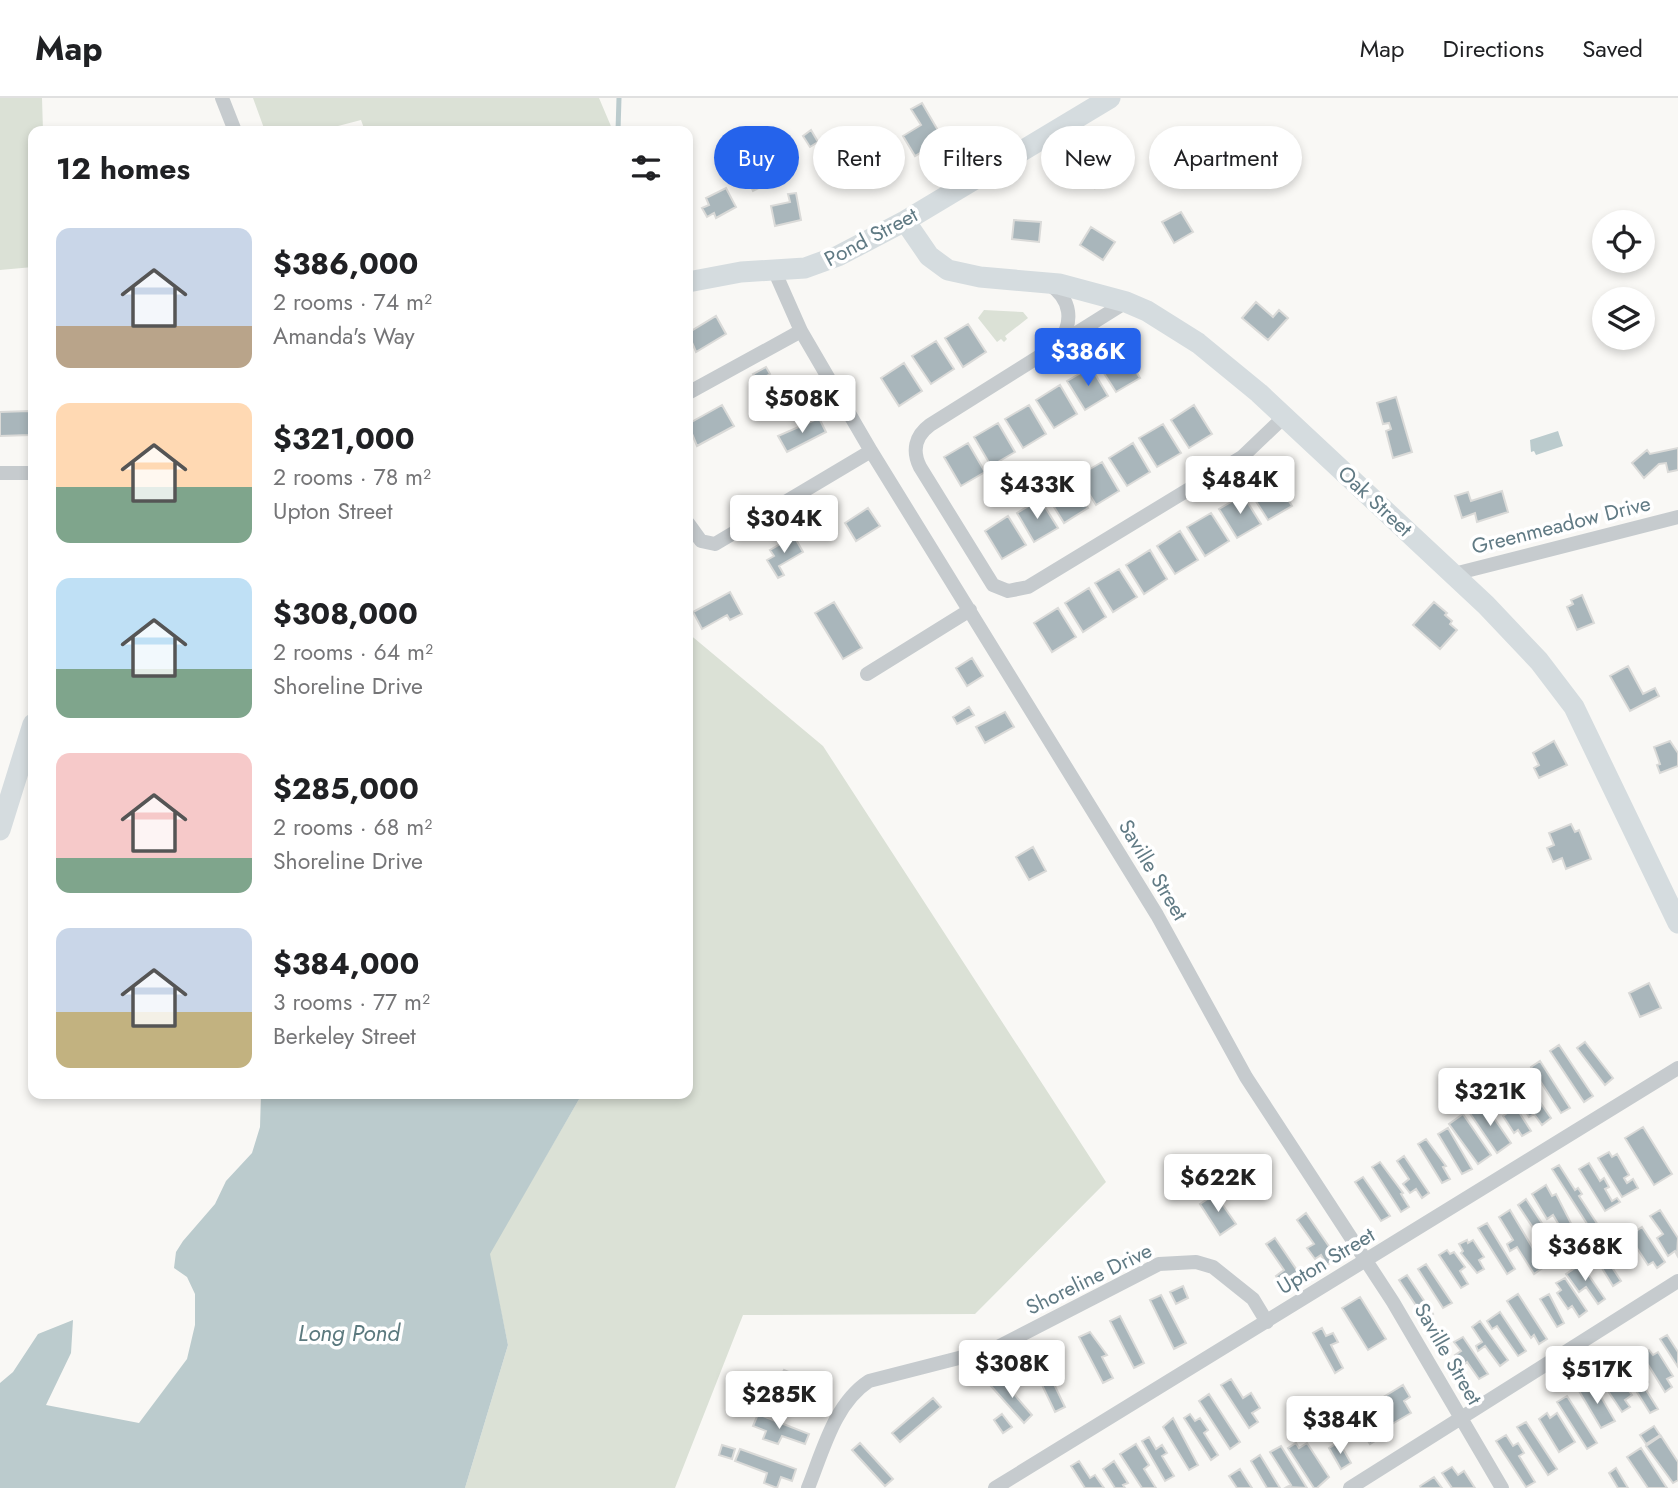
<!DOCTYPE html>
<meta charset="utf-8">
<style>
:root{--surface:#fff;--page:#f6f6f6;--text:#202124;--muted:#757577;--line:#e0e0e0;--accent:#2563eb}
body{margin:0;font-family:Jost,sans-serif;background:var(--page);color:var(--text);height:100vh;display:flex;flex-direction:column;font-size:26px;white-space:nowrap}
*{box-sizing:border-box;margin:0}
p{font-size:23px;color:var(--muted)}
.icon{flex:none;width:38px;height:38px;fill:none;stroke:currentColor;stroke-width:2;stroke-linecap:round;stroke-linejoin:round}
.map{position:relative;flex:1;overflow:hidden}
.panel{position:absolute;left:28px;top:28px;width:665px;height:973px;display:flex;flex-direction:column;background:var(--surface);border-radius:14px;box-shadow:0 4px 10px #0003}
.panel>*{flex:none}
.hud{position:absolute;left:714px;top:28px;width:665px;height:63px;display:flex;gap:14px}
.tools{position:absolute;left:1592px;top:112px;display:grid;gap:14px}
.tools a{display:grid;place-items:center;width:63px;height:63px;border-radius:50%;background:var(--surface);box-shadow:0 4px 10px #0003;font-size:35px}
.price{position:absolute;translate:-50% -60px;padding:0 16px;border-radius:7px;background:#fff;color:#222;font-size:23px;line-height:46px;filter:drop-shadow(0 2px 4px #0008)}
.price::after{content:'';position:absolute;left:50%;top:42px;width:21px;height:16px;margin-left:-10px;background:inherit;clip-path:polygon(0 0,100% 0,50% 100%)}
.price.selected{background:var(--accent);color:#fff}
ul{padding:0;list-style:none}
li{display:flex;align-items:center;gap:21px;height:175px;padding:0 28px}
li span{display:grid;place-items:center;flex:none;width:196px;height:140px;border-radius:14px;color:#555}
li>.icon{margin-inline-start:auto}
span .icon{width:84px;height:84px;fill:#fffc;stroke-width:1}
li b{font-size:30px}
h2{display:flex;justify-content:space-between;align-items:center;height:84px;padding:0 28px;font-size:30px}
.pill{padding:0 24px;border-radius:32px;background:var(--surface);box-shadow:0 4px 10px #0003;font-size:24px;line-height:63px}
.pill.selected{background:var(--accent);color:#fff}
header{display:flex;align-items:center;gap:42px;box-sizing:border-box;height:98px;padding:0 35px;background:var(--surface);border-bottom:2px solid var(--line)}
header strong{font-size:33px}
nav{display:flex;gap:38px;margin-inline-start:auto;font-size:24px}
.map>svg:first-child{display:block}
</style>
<header>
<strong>Map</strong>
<nav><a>Map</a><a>Directions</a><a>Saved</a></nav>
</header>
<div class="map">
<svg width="1678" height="1390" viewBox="0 0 1678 1390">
<rect width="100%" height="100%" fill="#f9f8f5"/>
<path fill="#dbe1d6" d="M0,0H42L43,33H33V169L0,172Z
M253,0H599L613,33H365L361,22L319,33H265Z
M984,212L1023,214L1028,220L1005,238L1007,241L1004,244L1001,241L997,244L978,220Z
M688,535L823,648L1106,1084L975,1216L743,1217L675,1390H465L508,1247L489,1156L582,996H688Z"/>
<path fill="#bbcbcd" d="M1558,333L1563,348L1536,357L1534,353L1531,354L1530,342Z
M261,996H582L490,1156L508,1247L465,1390H0V1285L13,1274L38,1236L73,1222L71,1255L46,1307L139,1325L187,1261L195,1227V1196L187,1179L174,1170L176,1154L183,1143L215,1106L226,1083L252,1055L260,1029Z"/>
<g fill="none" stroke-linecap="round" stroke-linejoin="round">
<path stroke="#bbcbcd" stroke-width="5" d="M618,33L619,0"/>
</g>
<path fill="#a9b6bb" stroke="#dadad8" stroke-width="2" d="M922,5L943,41L915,58L903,38L921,27L911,11Z
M811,32L818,44L810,49L803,38Z
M860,41L872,61L840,80L828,60Z
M756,42L765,59L752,66L743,49Z
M1112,48L1117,56L1113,59L1121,72L1095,90L1083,72L1091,66L1089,63Z
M758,72L765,87L753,93L746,78Z
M726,90L736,109L716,120L714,115L707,119L702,110L709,107L706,100Z
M796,95L801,122L775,128L771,108L790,104L788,96Z
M1181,114L1193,134L1174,145L1162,124Z
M1014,122L1041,124L1039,144L1012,141Z
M1091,129L1115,144L1103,162L1080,147Z
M1256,204L1273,219L1279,212L1288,220L1268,242L1242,220Z
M716,218L726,236L696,254L688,235Z
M968,226L986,254L963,269L945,240Z
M936,243L954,271L931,286L912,258Z
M1122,251L1140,280L1116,294L1098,266Z
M904,265L922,293L899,308L881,280Z
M766,269L770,276L758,283L753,276Z
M1091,269L1108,298L1085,312L1067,283Z
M1060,287L1077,316L1054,330L1036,302Z
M1396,299L1412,354L1393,360L1386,333L1391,331L1389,325L1383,326L1377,305Z
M722,307L734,328L697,348L688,326Z
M1029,307L1046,336L1023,350L1005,321Z
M1194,307L1212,336L1189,350L1171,322Z
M29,313L30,337L0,338V314Z
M819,320L826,334L787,354L778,338Z
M998,325L1015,354L991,368L974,339Z
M1163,326L1181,355L1157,369L1139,340Z
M968,345L985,374L961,388L944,359Z
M1133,345L1150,374L1127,388L1109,360Z
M1678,350V372L1668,374L1666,365L1659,366L1644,380L1632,365L1647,352L1650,356Z
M1102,364L1119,393L1096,407L1078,378Z
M1274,379L1292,408L1268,422L1250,394Z
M1070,381L1088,410L1064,425L1046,396Z
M1502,393L1508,414L1477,424L1475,415L1462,420L1455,398L1468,394L1471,403Z
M1243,397L1261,426L1237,440L1219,411Z
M1040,401L1058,430L1034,444L1017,415Z
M868,410L880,428L856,443L845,425Z
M1211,415L1229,443L1205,458L1187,429Z
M1008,418L1026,447L1002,461L985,433Z
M1180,433L1198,462L1175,476L1157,448Z
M794,438L803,454L779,468L784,477L778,480L767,462L774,458L770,452Z
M1150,452L1167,481L1144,496L1126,467Z
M1119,471L1137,499L1113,514L1095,485Z
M1089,490L1106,519L1083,534L1065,505Z
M730,494L742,516L730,522L727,517L702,531L693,514Z
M1582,497L1594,525L1577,532L1567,509L1573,506L1571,502Z
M834,504L862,550L843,561L815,515Z
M1434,504L1447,515L1445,517L1452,523L1450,526L1457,532L1440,551L1413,527Z
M1058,510L1076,539L1052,554L1034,525Z
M972,560L983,578L967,588L956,570Z
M1628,568L1643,596L1655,590L1659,598L1630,613L1610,578Z
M969,609L974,617L957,626L953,619Z
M1005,614L1014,629L985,645L976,629Z
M1554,643L1567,667L1539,680L1534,670L1539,667L1533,655Z
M1670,643L1678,655V668L1660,675L1657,667L1660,666L1654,649Z
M1571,726L1575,734L1579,732L1591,761L1566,771L1562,760L1553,764L1547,750L1554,747L1549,735Z
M1033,749L1046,773L1029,782L1016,759Z
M1649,885L1661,910L1640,919L1629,895Z
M1585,944L1613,980L1605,987L1577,950Z
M1559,947L1593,998L1584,1004L1550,953Z
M1540,963L1570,1010L1561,1015L1531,969Z
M1521,977L1551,1020L1542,1027L1534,1016L1529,1019L1524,1011L1529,1008L1512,983Z
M1505,992L1531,1033L1522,1038L1518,1032L1514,1035L1503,1018L1507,1015L1496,998Z
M1483,1004L1511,1045L1497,1055L1469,1014Z
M1463,1016L1491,1057L1478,1066L1449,1026Z
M1643,1029L1672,1076L1654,1087L1625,1040Z
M1448,1030L1472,1071L1462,1076L1438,1036Z
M1426,1041L1446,1068L1443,1069L1450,1081L1442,1085L1418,1046Z
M1609,1054L1612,1059L1617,1056L1629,1077L1624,1080L1627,1085L1633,1081L1638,1090L1622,1099L1598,1060Z
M1404,1058L1429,1095L1422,1100L1416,1091L1410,1095L1403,1086L1409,1081L1397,1063Z
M1380,1064L1403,1095L1401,1096L1409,1109L1401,1114L1372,1069Z
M1589,1065L1600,1083L1604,1080L1609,1089L1605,1091L1612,1103L1617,1100L1620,1104L1605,1113L1579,1071Z
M1559,1067L1575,1092L1578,1090L1582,1096L1579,1098L1598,1127L1591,1132L1552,1071Z
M1363,1079L1390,1118L1381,1123L1355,1084Z
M1546,1087L1552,1098L1556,1096L1577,1137L1568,1142L1553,1117L1547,1121L1532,1096Z
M1215,1096L1236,1126L1220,1137L1200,1106Z
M1526,1101L1555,1145L1547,1151L1518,1107Z
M1510,1112L1544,1169L1534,1176L1517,1149L1510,1153L1507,1146L1513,1142L1499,1119Z
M1660,1112L1678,1140L1677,1157L1675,1153L1668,1158L1657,1140L1663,1136L1650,1118Z
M1306,1115L1337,1160L1327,1167L1321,1157L1315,1161L1307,1150L1314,1146L1297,1122Z
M1487,1125L1515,1171L1507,1176L1478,1130Z
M1642,1129L1665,1164L1657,1170L1653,1164L1648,1167L1629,1138Z
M1275,1140L1303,1181L1294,1187L1292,1183L1283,1189L1276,1178L1284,1172L1266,1146Z
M1467,1142L1468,1145L1473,1142L1484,1159L1479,1162L1484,1171L1477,1175L1461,1155L1463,1153L1459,1146Z
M1447,1152L1450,1156L1454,1154L1465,1169L1460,1173L1468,1186L1461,1190L1439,1157Z
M1602,1154L1621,1183L1613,1188L1595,1159Z
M1426,1166L1452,1205L1443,1210L1418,1171Z
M1581,1166L1605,1201L1598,1206L1586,1189L1579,1194L1566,1176Z
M1407,1177L1433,1216L1425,1221L1399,1182Z
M1565,1180L1587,1213L1579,1219L1572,1208L1568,1211L1557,1195L1561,1192L1556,1185Z
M1183,1188L1188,1200L1176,1206L1170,1194Z
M1518,1196L1547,1241L1539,1246L1534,1237L1531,1240L1507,1203Z
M1549,1196L1564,1225L1557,1229L1540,1201Z
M1161,1197L1186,1245L1174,1251L1150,1202Z
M1360,1199L1386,1241L1368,1252L1342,1210Z
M1500,1214L1526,1253L1518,1258L1497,1228L1492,1231L1487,1223Z
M1120,1218L1144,1265L1134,1270L1110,1223Z
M1480,1223L1508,1262L1500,1268L1485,1248L1478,1253L1476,1248L1482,1244L1472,1229Z
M1322,1230L1326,1238L1333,1235L1338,1244L1331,1247L1343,1270L1335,1275L1313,1235Z
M1090,1234L1107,1257L1102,1259L1113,1280L1103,1285L1079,1239Z
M1667,1237L1678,1254V1269L1660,1241Z
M1463,1239L1488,1276L1479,1281L1467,1264L1462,1268L1455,1257L1461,1253L1454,1244Z
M1649,1252L1653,1257L1658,1254L1673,1278L1667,1281L1672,1289L1665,1294L1642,1257Z
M1040,1257L1065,1309L1055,1314L1030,1262Z
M1627,1263L1639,1281L1644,1278L1648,1284L1643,1287L1658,1311L1650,1315L1620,1267Z
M784,1272L798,1278L795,1287L822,1299L817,1311L765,1289L769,1278L779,1282Z
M1614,1272L1632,1297L1625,1302L1630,1309L1622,1314L1600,1281Z
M1000,1280L1032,1317L1024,1325L991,1288Z
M1231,1281L1243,1300L1251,1295L1260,1310L1252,1315L1258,1324L1249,1330L1221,1287Z
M751,1285L767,1292L762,1303L746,1296Z
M1593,1285L1615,1323L1601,1330L1579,1293Z
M1403,1287L1410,1299L1404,1303L1411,1315L1392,1326L1389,1322L1384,1325L1389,1334L1370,1346L1349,1312L1368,1300L1372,1306Z
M1209,1296L1240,1344L1230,1351L1199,1303Z
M1567,1298L1597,1345L1587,1351L1557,1304Z
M933,1300L941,1309L900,1344L892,1335Z
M1547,1315L1550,1320L1557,1315L1575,1344L1559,1354L1539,1321Z
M758,1316L809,1336L805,1346L782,1338L778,1346L763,1341L766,1333L753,1328Z
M1002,1316L1012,1329L1003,1335L994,1322Z
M1190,1316L1195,1323L1200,1320L1208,1332L1204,1335L1218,1357L1211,1362L1184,1320Z
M1173,1320L1198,1367L1189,1372L1163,1329Z
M1526,1324L1557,1371L1548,1377L1517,1329Z
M1654,1328L1660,1337L1646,1346L1640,1337Z
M1506,1337L1513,1348L1518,1345L1524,1355L1519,1358L1535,1384L1526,1389L1496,1343Z
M1661,1338L1678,1364V1382L1673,1385L1646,1348Z
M1149,1339L1156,1351L1162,1347L1167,1355L1162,1358L1174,1378L1165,1383L1142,1343Z
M1339,1344L1351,1365L1341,1371L1329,1350Z
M860,1345L893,1381L885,1388L852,1352Z
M1296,1345L1299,1350L1307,1345L1329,1379L1317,1390H1314L1288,1350Z
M1136,1346L1149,1367L1144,1371L1156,1390H1142L1120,1356Z
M722,1347L735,1351L732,1361L719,1357Z
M1281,1348L1307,1390L1287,1389L1291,1387L1270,1354Z
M1641,1350L1667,1390H1648L1627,1359Z
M740,1351L796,1371L792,1383L781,1379L777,1390L764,1385L767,1375L735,1363Z
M1260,1357L1280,1390H1267L1251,1363Z
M1079,1363L1090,1380L1095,1377L1104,1390H1085L1071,1368Z
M1114,1363L1128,1385L1123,1387L1125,1390H1115L1103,1371Z
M1452,1369L1458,1377L1464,1373L1475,1390H1452L1442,1375Z
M1616,1370L1628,1390H1618L1609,1375Z
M1240,1371L1252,1390H1237L1229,1378Z
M1434,1379L1442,1390H1421L1420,1388Z"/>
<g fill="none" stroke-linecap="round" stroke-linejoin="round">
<path stroke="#c6cbce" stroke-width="14" d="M222,0L235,33
M774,172L801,233L871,353L1157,817L1246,979L1393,1204L1502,1390
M1050,187C1071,201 1074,224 1059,244
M1126,204L930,327C915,338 912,353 920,369L993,487L1008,493L1028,489L1242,359L1284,319
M688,295L801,233
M0,375H33
M688,425L701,443L715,446L871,353
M1454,476L1678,419
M867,576L970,512
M808,1390C823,1353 834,1306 869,1283L994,1251L1159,1166L1196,1164L1213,1169L1253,1201L1267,1224
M995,1390L1678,970
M1350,1390L1678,1183"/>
<path stroke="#d5dcdf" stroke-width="21" d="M905,123L929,158L948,172L980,179L1059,186L1126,204L1147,213L1198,245L1259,295L1486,507L1539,563L1574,609L1678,825
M688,184L741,174L805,170L838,158L905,123L1110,0
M0,732L33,626"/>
</g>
<g text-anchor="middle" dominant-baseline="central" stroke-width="7" stroke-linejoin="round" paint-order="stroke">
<g font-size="21" fill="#607a84" stroke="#fff">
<text transform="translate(871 139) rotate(-28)">Pond Street</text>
<text transform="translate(1375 403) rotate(43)">Oak Street</text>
<text transform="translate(1561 427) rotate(-14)">Greenmeadow Drive</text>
<text transform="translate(1153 772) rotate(59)">Saville Street</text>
<text transform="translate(1326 1163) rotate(-31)">Upton Street</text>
<text transform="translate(1089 1181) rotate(-26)">Shoreline Drive</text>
<text transform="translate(1448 1256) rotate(60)">Saville Street</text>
</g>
<g font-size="23" font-style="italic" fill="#5b797e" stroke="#fff">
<text x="349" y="1235">Long Pond</text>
</g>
</g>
</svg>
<div class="tools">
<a><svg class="icon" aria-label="locate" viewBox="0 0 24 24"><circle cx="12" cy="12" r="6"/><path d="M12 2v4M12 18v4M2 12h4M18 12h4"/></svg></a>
<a><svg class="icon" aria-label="layers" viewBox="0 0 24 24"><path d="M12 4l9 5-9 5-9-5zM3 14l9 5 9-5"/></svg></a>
</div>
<b class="price selected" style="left:1088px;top:290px">$386K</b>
<b class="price" style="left:802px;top:337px">$508K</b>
<b class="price" style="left:1240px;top:418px">$484K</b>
<b class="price" style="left:1037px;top:423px">$433K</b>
<b class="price" style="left:784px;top:457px">$304K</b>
<b class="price" style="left:1490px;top:1030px">$321K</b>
<b class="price" style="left:1218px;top:1116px">$622K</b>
<b class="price" style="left:1585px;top:1185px">$368K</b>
<b class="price" style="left:1012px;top:1302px">$308K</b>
<b class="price" style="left:1597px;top:1308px">$517K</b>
<b class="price" style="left:779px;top:1333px">$285K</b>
<b class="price" style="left:1340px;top:1358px">$384K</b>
<div class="hud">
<a class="pill selected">Buy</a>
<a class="pill">Rent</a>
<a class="pill">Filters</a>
<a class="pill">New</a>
<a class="pill">Apartment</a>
</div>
<section class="panel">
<h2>12 homes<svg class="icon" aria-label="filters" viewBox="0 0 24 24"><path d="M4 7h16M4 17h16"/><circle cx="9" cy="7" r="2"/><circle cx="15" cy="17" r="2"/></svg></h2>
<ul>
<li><span style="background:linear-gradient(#c9d6e8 70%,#b9a48a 0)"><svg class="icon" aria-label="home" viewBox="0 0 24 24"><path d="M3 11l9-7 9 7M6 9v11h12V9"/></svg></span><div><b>$386,000</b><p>2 rooms · 74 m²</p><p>Amanda's Way</p></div></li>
<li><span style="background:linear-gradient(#ffd9b3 60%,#7fa58c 0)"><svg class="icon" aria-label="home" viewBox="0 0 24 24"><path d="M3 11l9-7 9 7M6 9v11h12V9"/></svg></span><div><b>$321,000</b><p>2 rooms · 78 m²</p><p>Upton Street</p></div></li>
<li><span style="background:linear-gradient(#bfe0f5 65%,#7fa58c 0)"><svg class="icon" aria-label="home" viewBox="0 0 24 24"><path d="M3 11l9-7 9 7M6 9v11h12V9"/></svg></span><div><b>$308,000</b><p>2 rooms · 64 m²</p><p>Shoreline Drive</p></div></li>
<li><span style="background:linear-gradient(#f6c9c9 75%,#7fa58c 0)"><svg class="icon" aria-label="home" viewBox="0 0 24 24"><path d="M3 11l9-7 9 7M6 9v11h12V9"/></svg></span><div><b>$285,000</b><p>2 rooms · 68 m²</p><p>Shoreline Drive</p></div></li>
<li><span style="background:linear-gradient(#c9d6e8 60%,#c2b280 0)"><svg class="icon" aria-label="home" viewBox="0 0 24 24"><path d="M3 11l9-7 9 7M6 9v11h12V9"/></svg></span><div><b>$384,000</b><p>3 rooms · 77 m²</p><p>Berkeley Street</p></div></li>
</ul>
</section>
</div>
